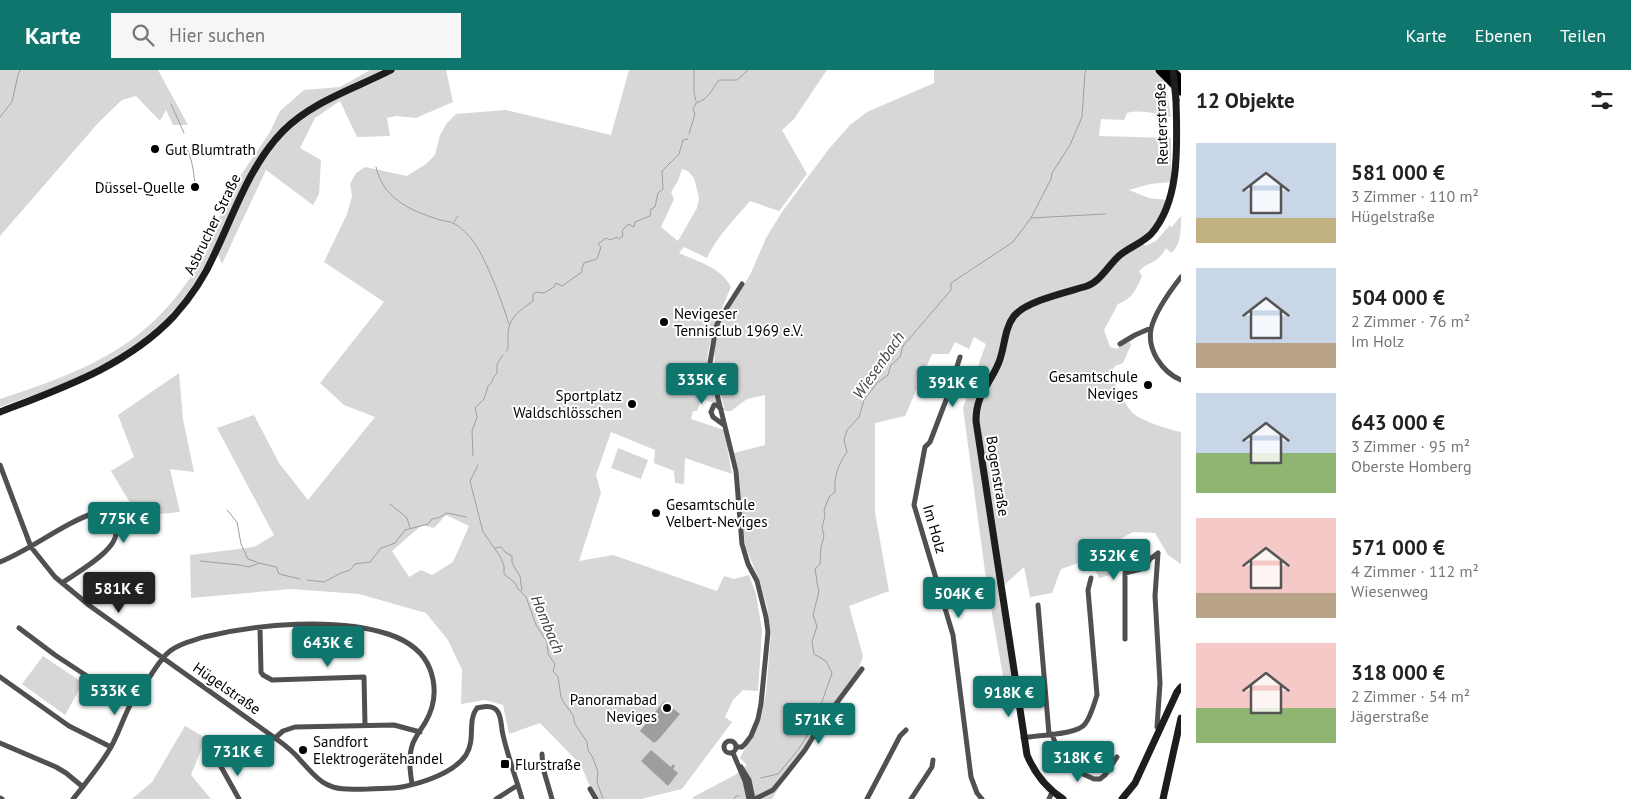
<!DOCTYPE html>
<html lang="de">
<meta charset="utf-8">
<style>
:root{--surface:#fff;--page:#f6f6f6;--text:#222;--muted:#767676;--accent:#0f766e}
body{margin:0;font-family:"PT Sans",sans-serif;background:var(--page);color:var(--text);height:100vh;display:flex;flex-direction:column;font-size:19px;white-space:nowrap}
*{box-sizing:border-box;margin:0}
p{font-size:16px;color:var(--muted)}
.icon{flex:none;width:28px;height:28px;fill:none;stroke:currentColor;stroke-width:2;stroke-linecap:round;stroke-linejoin:round}
.map{position:relative;flex:1;overflow:hidden}
.details{display:flex;flex-direction:column;background:var(--surface);width:450px}
.details>*{flex:none}
.price{position:absolute;translate:-50% -42px;padding:0 11px;border-radius:5px;background:var(--accent);color:#fff;font-size:16px;line-height:32px;filter:drop-shadow(0 1px 2px #0008)}
.price::after{content:'';position:absolute;left:50%;top:30px;width:15px;height:11px;margin-left:-8px;background:inherit;clip-path:polygon(0 0,100% 0,50% 100%)}
.price.selected{background:#222;color:#fff}
ul{padding:0;list-style:none}
li{display:flex;align-items:center;gap:15px;height:125px;padding:0 15px}
li span{display:grid;place-items:center;flex:none;width:140px;height:100px;border-radius:0px;color:#555}
li>.icon{margin-inline-start:auto}
span .icon{width:60px;height:60px;fill:#fffc;stroke-width:1}
li b{font-size:21px}
h2{display:flex;justify-content:space-between;align-items:center;height:60px;padding:0 15px;font-size:21px}
header{display:flex;align-items:center;gap:30px;box-sizing:border-box;height:70px;padding:0 25px;background:var(--accent);color:#fff}
header strong{font-size:24px}
nav{display:flex;gap:28px;margin-inline-start:auto;font-size:18px}
.search{width:350px;height:45px;background:var(--page);display:flex;align-items:center;gap:12px;box-sizing:border-box;padding:0 18px;border-radius:0px;color:var(--muted);font-size:19px}
main{display:flex;flex:1;min-height:0}
.map>svg:first-child{display:block}
</style>
<header>
<strong>Karte</strong>
<div class="search"><svg class="icon" aria-label="search" viewBox="0 0 24 24"><circle cx="10" cy="10" r="6"/><path d="M15 15l6 6"/></svg>Hier suchen</div>
<nav><a>Karte</a><a>Ebenen</a><a>Teilen</a></nav>
</header>
<main>
<div class="map">
<svg width="1181" height="729" viewBox="0 0 1181 729">
<rect width="100%" height="100%" fill="#fff"/>
<path fill="#d7d7d7" fill-rule="evenodd" d="M0,0H158L188,55H173L166,40L160,51L136,26L122,30L99,52L0,166Z
M370,0H446L453,32L416,48L396,46L387,48L390,66L357,67L340,31L315,48L300,78L321,90L319,124L313,135L266,100L222,194L215,177C205,193 197,212 185,227C134,291 74,311 0,337V329C55,311 113,291 156,249C176,230 192,206 207,182L204,171L226,137L241,105L270,62L280,41L304,20L340,17Z
M629,0H827L794,49L782,60L807,104L779,141L750,131C735,149 717,166 707,188L684,177L679,183C698,192 721,197 731,217C722,238 704,276 708,300C709,311 714,323 717,334L701,329L697,341H693L691,349L724,360L732,404L685,388L684,414L675,413L674,401L654,393L655,380L611,362L596,405L601,423L579,491L613,485L717,521L724,506L734,509L749,505L756,524L762,561L758,621L743,620L733,630L725,647L732,652L682,719L641,729H597L588,712L581,695L540,653L509,664L503,635L485,630L461,634L462,600L448,570L426,543L359,524L291,519L191,528L190,485L254,477L274,465L217,358L254,345L279,393L308,430L375,347L344,335L320,313L384,232L324,192L347,144L352,126L350,114L356,103L365,97L407,106L426,94L435,85L440,65L447,53L456,44L506,40L611,65ZM682,99L688,101L694,108L699,128L697,138L678,171L661,157L674,129L671,122L678,111ZM446,445L469,456L453,492L432,505L421,500L409,507L392,481L422,455L434,458Z
M934,0H1154L1165,10L1171,47C1156,44 1142,39 1127,43L1124,50L1101,49L1099,66L1171,68V112L1150,114L1129,120L1149,128L1167,130C1162,145 1153,157 1142,168L1145,176L1156,171L1170,155L1171,158L1181,146C1181,159 1181,176 1171,183L1166,178C1157,195 1150,190 1139,201L1142,206C1136,220 1132,229 1118,234L1104,260L1110,277L1117,279L1123,274L1130,272L1131,275L1123,293L1115,296L1111,303C1114,314 1126,337 1134,344C1142,351 1170,360 1181,362V494L1168,485L1155,463L1133,462L1103,478L1115,504L1099,508L1090,489L1061,499L1052,523L1030,527L1024,497L1004,515L1018,615L1005,617L987,516L963,338L986,274L974,267L969,279L955,272L949,284H932L905,346L875,353V442L889,521L849,536L863,586L857,604L822,648L772,729H693V727L735,705L747,695L740,688L761,649L766,623L771,563L767,536L758,507L746,478L741,450L739,401L734,383L765,375V325L747,329L731,341H725C717,309 708,284 721,251L750,205L766,168L782,142L828,80L850,55L867,42L934,13Z
M179,303L183,349L194,402L170,399L180,442L138,446L111,401L134,387L118,345Z
M618,378L648,390L641,409L611,398Z
M43,586L83,613L65,645L22,614Z
M185,656L206,668L191,705L211,729H132L152,712Z"/>
<path fill="#9e9e9e" d="M664,631L680,644L659,669L654,673L640,661Z
M651,680L671,697L673,694L675,696L673,699L678,703L668,716L641,691Z"/>
<g fill="none" stroke-linecap="round" stroke-linejoin="round">
<path stroke="#9e9e9e" stroke-width="1" d="M694,0V23L696,31
M171,34L184,63
M0,47L12,32L18,5L20,0
M689,64L695,44L693,39L696,33C709,29 711,20 719,10H737L748,0
M185,74C192,88 194,101 195,117
M376,97C383,128 409,140 437,149C442,151 450,151 455,154C459,156 464,161 467,164C483,178 502,232 509,254
M1031,148L1051,109L1052,103L1070,75L1082,47L1085,3L1086,0
M454,152L458,146
M506,282C509,277 508,275 508,270C507,248 517,243 533,231V225L536,222L544,223L554,217L556,213L562,216L582,202V198L584,193L597,189L601,177L598,174L606,168L610,170L617,167L619,169L623,166L622,161L628,154L634,157L635,152L650,146L651,139L655,137L658,123L663,119L662,101L679,84L683,70L688,69
M473,386L472,361L477,347L475,338L484,329L488,316L492,312L493,308L497,303V294L503,285
M478,395L470,411L483,462L500,486L504,496V504L515,513L518,519L526,527L536,555L547,572L548,584L555,594L553,601L558,607L561,627L564,633L573,645L575,654L587,672L588,680L593,688L598,702L597,712L603,729
M390,434L407,448L410,458
M227,440L237,452L241,474L248,489L257,492
M495,478L501,477L505,482L512,486V493L520,506L522,521
M200,491L240,495L249,497L259,493L276,497L279,504L300,509
M307,510L324,512L341,503L350,500L355,494L370,492L381,478L395,473L405,460L428,454L432,449L438,448L447,443L466,447
M761,708L778,704L798,680L814,655L832,603L826,591L814,584L812,572L817,556L813,545L819,521C816,513 817,507 815,499L820,494L821,477L824,466L822,457L825,446L824,440L829,427L835,422C834,406 838,395 847,382L844,370L847,360L859,347L864,330L877,313L888,305L891,295L900,287L903,276L951,220V213L1013,172L1031,148L1105,144
M734,729L736,726H739"/>
<g stroke="#dbdbdb" stroke-width="11">
<path id="highway" d="M1160,0L1181,21
M1171,0L1181,10"/>
</g>
<path stroke="#505050" stroke-width="5" d="M1181,207C1170,221 1155,242 1151,259C1147,280 1162,302 1181,310
M1120,274L1135,265L1151,258
M960,287L948,325L930,372L925,377L914,435L953,565L971,707L977,723L982,729
M721,339L717,335H714L711,342L713,347L724,355
M0,395L31,477L55,507L90,536L275,668C285,675 294,682 301,691C309,699 316,709 326,714C338,721 354,719 368,719C379,718 391,719 402,717C422,713 454,703 466,685C476,669 467,651 477,638C484,636 494,635 498,642C502,649 501,658 503,665C508,687 516,708 522,729
M109,447L121,436
M1158,483L1155,526L1160,613L1157,657L1160,660
M0,492C34,478 63,453 97,442C148,465 83,498 62,513
M1038,535L1049,664
M19,558L55,585L90,608L133,631
M260,558L261,602L263,605L272,610L364,607L365,655
M1125,569V503L1145,498L1150,489L1158,483
M0,607L69,656L111,677
M1052,664L1061,689L1067,697L1094,709H1100L1105,705L1117,687
M275,668L283,661L295,657L394,655L420,662
M1023,668C1037,665 1077,665 1085,654C1091,646 1094,634 1097,625L1088,520L1091,508
M724 677a6 6 0 1 1 12 0a6 6 0 1 1-12 0Z
M0,673L56,697L66,703L83,717
M736,677H742L745,674L751,666L758,649L761,634L768,562L766,547L757,511L748,494L742,474L736,401L714,312L710,293L716,257L719,250L742,214
M733,683L745,711L749,729
M542,684L543,698L552,729
M220,695L239,729
M741,697L749,710L753,729
M590,719L596,729
M0,728L2,729
M73,729C86,713 100,696 111,677C120,661 125,642 135,626C140,619 146,612 151,605C157,596 162,587 170,581C180,573 192,571 204,567C257,554 336,547 388,564C406,570 423,581 430,599C437,618 435,636 425,653C421,659 416,666 413,673C408,686 410,701 412,714
M496,729L518,715
M755,729L773,720L783,708L805,680L821,654L862,599
M867,729L900,666L906,660
M911,729L932,697L933,690
M1049,729L1052,722"/>
<path stroke="#1d1d1d" stroke-width="7" d="M0,342C62,318 127,296 174,246C191,227 205,206 215,183C235,141 250,95 283,61C313,31 354,19 391,0
M1063,729C1046,718 1035,704 1027,685L976,351C976,323 990,315 999,292C1005,277 1004,259 1014,246C1026,231 1068,222 1087,216C1101,211 1109,194 1120,185C1130,177 1142,173 1151,164C1181,130 1177,74 1176,30
M1122,729L1135,713L1177,622L1181,617
M1163,729L1181,648"/>
<use href="#highway" stroke="#000" stroke-width="9"/>
<path stroke="#1d1d1d" stroke-width="7" d="M1173,0L1176,30"/>
</g>
<g fill="#000" stroke="#fff" stroke-width="2">
<circle cx="155" cy="79" r="5"/>
<circle cx="195" cy="117" r="5"/>
<circle cx="664" cy="252" r="5"/>
<circle cx="1148" cy="315" r="5"/>
<circle cx="632" cy="334" r="5"/>
<circle cx="656" cy="443" r="5"/>
<circle cx="667" cy="638" r="5"/>
<circle cx="303" cy="680" r="5"/>
<rect x="500" y="689" width="10" height="10" rx="2.5"/>
</g>
<g text-anchor="middle" dominant-baseline="central" stroke-width="4" stroke-linejoin="round" paint-order="stroke">
<g font-size="15" fill="#000" stroke="#fff">
<text transform="translate(1161 54) rotate(-92)">Reuterstraße</text>
<text transform="translate(212 154) rotate(-64)">Asbrucher Straße</text>
<text transform="translate(998 406) rotate(81)">Bogenstraße</text>
<text transform="translate(935 459) rotate(74)">Im Holz</text>
<text transform="translate(227 618) rotate(35)">Hügelstraße</text>
</g>
<g font-size="15" fill="#000" stroke="#fff" text-anchor="start">
<text x="165" y="79">Gut Blumtrath</text>
<text x="185" y="117" text-anchor="end">Düssel-Quelle</text>
<text x="674" y="243">Nevigeser<tspan x="674" dy="17">Tennisclub 1969 e.V.</tspan></text>
<text x="1138" y="306" text-anchor="end">Gesamtschule<tspan x="1138" dy="17">Neviges</tspan></text>
<text x="622" y="325" text-anchor="end">Sportplatz<tspan x="622" dy="17">Waldschlösschen</tspan></text>
<text x="666" y="434">Gesamtschule<tspan x="666" dy="17">Velbert-Neviges</tspan></text>
<text x="657" y="629" text-anchor="end">Panoramabad<tspan x="657" dy="17">Neviges</tspan></text>
<text x="313" y="671">Sandfort<tspan x="313" dy="17">Elektrogerätehandel</tspan></text>
<text x="515" y="694">Flurstraße</text>
</g>
<g font-size="16" font-style="italic" fill="#3f3f3f" stroke="#fff">
<text transform="translate(878 295) rotate(-55)">Wiesenbach</text>
<text transform="translate(548 554) rotate(67)">Hombach</text>
</g>
</g>
</svg>
<b class="price" style="left:702px;top:335px">335K €</b>
<b class="price" style="left:953px;top:338px">391K €</b>
<b class="price" style="left:124px;top:474px">775K €</b>
<b class="price" style="left:1114px;top:511px">352K €</b>
<b class="price selected" style="left:119px;top:544px">581K €</b>
<b class="price" style="left:959px;top:549px">504K €</b>
<b class="price" style="left:328px;top:598px">643K €</b>
<b class="price" style="left:115px;top:646px">533K €</b>
<b class="price" style="left:1009px;top:648px">918K €</b>
<b class="price" style="left:819px;top:675px">571K €</b>
<b class="price" style="left:238px;top:707px">731K €</b>
<b class="price" style="left:1078px;top:713px">318K €</b>
</div>
<section class="details">
<h2>12 Objekte<svg class="icon" aria-label="filters" viewBox="0 0 24 24"><path d="M4 7h16M4 17h16"/><circle cx="9" cy="7" r="2"/><circle cx="15" cy="17" r="2"/></svg></h2>
<ul>
<li><span style="background:linear-gradient(#c9d6e8 75%,#c2b280 0)"><svg class="icon" aria-label="home" viewBox="0 0 24 24"><path d="M3 11l9-7 9 7M6 9v11h12V9"/></svg></span><div><b>581 000 €</b><p>3 Zimmer · 110 m²</p><p>Hügelstraße</p></div></li>
<li><span style="background:linear-gradient(#c9d6e8 75%,#b9a48a 0)"><svg class="icon" aria-label="home" viewBox="0 0 24 24"><path d="M3 11l9-7 9 7M6 9v11h12V9"/></svg></span><div><b>504 000 €</b><p>2 Zimmer · 76 m²</p><p>Im Holz</p></div></li>
<li><span style="background:linear-gradient(#c9d6e8 60%,#8fb573 0)"><svg class="icon" aria-label="home" viewBox="0 0 24 24"><path d="M3 11l9-7 9 7M6 9v11h12V9"/></svg></span><div><b>643 000 €</b><p>3 Zimmer · 95 m²</p><p>Oberste Homberg</p></div></li>
<li><span style="background:linear-gradient(#f6c9c9 75%,#b9a48a 0)"><svg class="icon" aria-label="home" viewBox="0 0 24 24"><path d="M3 11l9-7 9 7M6 9v11h12V9"/></svg></span><div><b>571 000 €</b><p>4 Zimmer · 112 m²</p><p>Wiesenweg</p></div></li>
<li><span style="background:linear-gradient(#f6c9c9 65%,#8fb573 0)"><svg class="icon" aria-label="home" viewBox="0 0 24 24"><path d="M3 11l9-7 9 7M6 9v11h12V9"/></svg></span><div><b>318 000 €</b><p>2 Zimmer · 54 m²</p><p>Jägerstraße</p></div></li>
</ul>
</section>
</main>
